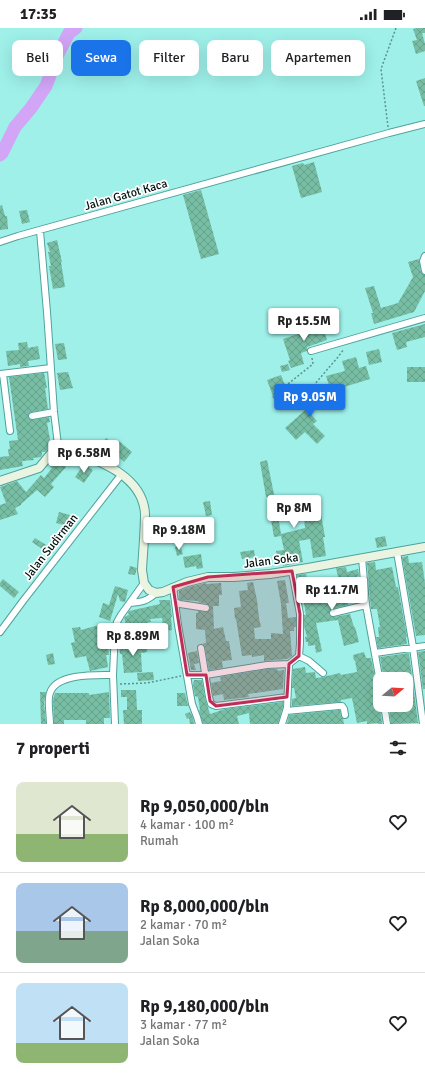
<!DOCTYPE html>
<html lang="id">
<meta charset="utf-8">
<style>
:root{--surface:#fff;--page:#f2f2f2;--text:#202124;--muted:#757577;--line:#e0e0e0;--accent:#1a73e8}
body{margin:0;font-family:Signika,sans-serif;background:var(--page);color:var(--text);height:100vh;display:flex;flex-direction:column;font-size:15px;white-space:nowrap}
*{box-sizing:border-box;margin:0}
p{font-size:13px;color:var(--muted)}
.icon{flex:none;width:22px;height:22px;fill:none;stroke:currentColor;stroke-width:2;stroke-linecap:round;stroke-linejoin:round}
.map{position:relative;height:696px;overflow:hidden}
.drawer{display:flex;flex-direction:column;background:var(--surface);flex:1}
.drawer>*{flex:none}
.banner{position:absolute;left:12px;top:12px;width:401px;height:36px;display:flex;gap:8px}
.needle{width:26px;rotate:72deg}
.tools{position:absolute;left:373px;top:644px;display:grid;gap:8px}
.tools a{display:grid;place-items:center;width:40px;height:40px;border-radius:8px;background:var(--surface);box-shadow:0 4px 16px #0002;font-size:20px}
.price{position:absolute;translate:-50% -34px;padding:0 9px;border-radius:4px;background:#fff;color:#222;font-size:13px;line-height:26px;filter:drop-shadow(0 1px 2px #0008)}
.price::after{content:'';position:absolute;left:50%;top:24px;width:12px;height:9px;margin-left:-6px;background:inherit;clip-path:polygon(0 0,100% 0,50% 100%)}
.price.on{background:var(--accent);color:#fff}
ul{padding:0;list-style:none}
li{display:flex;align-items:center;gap:12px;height:100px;padding:0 16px}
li+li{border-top:1px solid var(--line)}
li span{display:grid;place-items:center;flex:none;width:112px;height:80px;border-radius:8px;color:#555}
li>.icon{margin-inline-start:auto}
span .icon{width:48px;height:48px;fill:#fffc;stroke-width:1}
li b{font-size:17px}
h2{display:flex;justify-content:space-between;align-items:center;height:48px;padding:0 16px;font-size:17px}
.tag{padding:0 14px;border-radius:8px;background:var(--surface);box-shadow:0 4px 16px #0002;font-size:14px;line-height:36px}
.tag.on{background:var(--accent);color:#fff}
.status{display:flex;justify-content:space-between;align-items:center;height:28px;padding:0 20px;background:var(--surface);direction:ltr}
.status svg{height:11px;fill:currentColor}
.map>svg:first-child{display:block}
</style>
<div class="status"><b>17:35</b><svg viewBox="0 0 49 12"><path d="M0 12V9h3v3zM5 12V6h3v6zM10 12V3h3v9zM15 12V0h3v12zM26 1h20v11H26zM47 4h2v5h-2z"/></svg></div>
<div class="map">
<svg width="425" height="696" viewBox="0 0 425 696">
<defs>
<pattern id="building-cross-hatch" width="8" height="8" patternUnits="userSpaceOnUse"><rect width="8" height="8" fill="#77bda4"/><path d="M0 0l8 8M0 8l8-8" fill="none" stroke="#65a28c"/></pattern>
</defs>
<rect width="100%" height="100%" fill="#9ef0e9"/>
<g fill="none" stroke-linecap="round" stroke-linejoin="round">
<path stroke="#d2a5f7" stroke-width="13" d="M0,127L2,125L15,99L31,80L46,58L58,26L69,5L76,0"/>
</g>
<path fill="url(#building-cross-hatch)" d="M418,0H425V5H422L425,16V23L416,26L412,13L417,12L413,1Z
M425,50V78H424L416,53Z
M314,134L322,164L301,170L292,138L303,135L304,137Z
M201,162L219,226L201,231L183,167Z
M2,177L5,188H7L8,201L0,202V178Z
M27,182L30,194L22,196L19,183Z
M57,212L62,234H61L65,259L53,261L49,238H51L48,224H50L47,215Z
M419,231L421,244L422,246L425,247V263L414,284L374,296L371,285H373L365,260L374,258L381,280L398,275L413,249L408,234Z
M317,286L321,298H323L327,312L307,319V323L301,325L304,336L291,340L288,333L290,332L283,311L313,301L310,289Z
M425,296V309L406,314L407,319L397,322L392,305Z
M27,314L28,320L38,318L40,331L28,333L29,338L20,339V336L8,338L6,323L19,322L18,315Z
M64,315L67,331L58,332L55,316Z
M379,321L382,334L369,337L366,324Z
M356,329L359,340L366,338L370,351L331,363L326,348L345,343L342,333Z
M288,336L290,342L282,344L280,338Z
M407,339H425V354H407Z
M68,344L73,360L60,362L57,345Z
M44,345L47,360H45L48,381L31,384L28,386V388L29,391L32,392L49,389L50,394L47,395L51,417L45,424H42V427L41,429L33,430L34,432L22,433L23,438L0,442V429L9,428L8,421H10L9,413L18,412L9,349Z
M281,347L285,357L283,358L291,371L279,379L272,368H273L267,352Z
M327,360L333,375L308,383L317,393L313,396L325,408L317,416L305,404L296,412L285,400L312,376L309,366Z
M106,410L115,418L119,413L132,424L124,434L113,424L108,431L97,423Z
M56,431L66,439L51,456L54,459L45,469L37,462L21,476V477L15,480L18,486L0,492V477L6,475L0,459L17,453L26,464L41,447L44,450L52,440L50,439Z
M267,432L276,476L281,506L305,500L304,489L321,486L325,509H323L326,528L313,530L310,511L299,513L303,534L283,538L281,531L278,532L276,523L284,522L281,508L274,509L267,469H266L260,434Z
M84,436L93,442L84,455L75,449Z
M210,473L212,487L206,488L203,474Z
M59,484L70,487L67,498L56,495Z
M213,498L214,506L208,507L207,499Z
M385,508L387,518L377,520L375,510Z
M35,510L51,520L48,525L32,514Z
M180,517L183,526L177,528L175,519Z
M254,522L255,529L242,531L240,524Z
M201,526L203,540L197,541L196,538L185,540L183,529Z
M408,528L409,535L422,534L425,555V607L416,608L402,529Z
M375,534L376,542L392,539L396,559H398L407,609H406L407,616L378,620L376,609H379L378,599H380L377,581H371L367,535Z
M130,538L137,540L135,547L128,546Z
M346,539L347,544L358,541L359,548L349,551L351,568H352L353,574L348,575V577L332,581L329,583V586L330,588L334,589L350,586L354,599H355L359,614L344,618L338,592L316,595L322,623L316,625L315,617L308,618V614H306L305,609H307L304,598V587H306L304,575L320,572L321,569L320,567L319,560L340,557L336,540Z
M306,546L308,554H304L306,568L301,569L297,547Z
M3,551L19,564L14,570L0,558V555Z
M285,552L289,575H286L288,590L296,589V599H294V603H290L292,628L287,631L264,633V627L252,629V627L242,628L236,591H235L234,580L241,579L239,563L248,562L247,555L253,554L257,572L259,590L261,599L254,600L255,611H271V605L283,606L281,576L277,553Z
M206,555V556L221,555L222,567H219V578H213L214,601L223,599L226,613H229L232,632L222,633L223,640L209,642L205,619L203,615H206L205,602L196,601V585H198V583L208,584L210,581V578L207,576L198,574V573L181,572L179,571V563L189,559Z
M115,558L128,562L125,574L120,573L118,566L110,593L99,589L103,575L109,577Z
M159,572H170L172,589H171L172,602L164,603L162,590L150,591L151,594H148L151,612L142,614L138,599L128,602L124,590L126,588L129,587L128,585L129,583L160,576Z
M99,597L102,609H104L106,619H108L109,627H106L108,639L90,643L86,628L75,630L71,615L75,614L72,600L80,599L81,602Z
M146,615L147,624L141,625L142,644L124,645L122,626H120L119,617Z
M197,623L199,635L194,636L196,642H191L188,625Z
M425,623V661H423L418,624Z
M364,624L366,630H371L376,655L379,658L380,663V678L382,696H378V695L367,696V693L357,695L352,670L341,672V674L292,678V671L296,670L294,660H292L293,641L305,639L306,645L315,644L316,650L324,649L327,648L340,645L341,647L357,644L355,632L354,633L353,627Z
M53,625L55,636L48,637L46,627Z
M409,625L418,695L391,696L389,677H396V679L406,677V651H384L380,629Z
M267,641H277L278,643L284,642L283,661L248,666L249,669L224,672L223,666L213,668L211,655L221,653L220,649Z
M153,644L154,652L138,653L137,645Z
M194,652H202L205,670L210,686L225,681L283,674V679L278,696H250L249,685L237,688L239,696H203L199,682H200L198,669L195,668L193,657Z
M121,662H136L137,682H142V696H124L123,682H127V669H121Z
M40,664H46L44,675L46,696H41Z
M109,664L110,690H104V696H86V692H64V696H54L53,672L55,665H89V667Z
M177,665H185L188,678H177Z
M340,682L341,688L343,691L344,696H287L289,687Z
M190,684L193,690L194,696H190L189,690L187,691L185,686Z"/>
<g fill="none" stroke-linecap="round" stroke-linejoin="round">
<g stroke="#50a29c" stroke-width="5">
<path id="lane" d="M298,573L318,569"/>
</g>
<g stroke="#50a29c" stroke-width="8">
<path id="street" d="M40,203L47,284L54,384L58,417
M0,214L18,208L389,105L425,96
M425,228L423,233L425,243
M311,323L425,290
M0,346L51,340
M3,346L10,403
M32,388L54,384
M397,524L413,619L423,696
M362,530L366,577L380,654
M173,559L178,597L192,676L197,689L199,696
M175,574L180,576L206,580
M130,575C142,574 147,573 156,565
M333,585L366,577
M0,604L23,573L121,447
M201,620L209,669L211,676L216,678L287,669
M375,625L425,618
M299,628L309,633L323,645
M187,647H206L267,637L289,636
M384,677L387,696
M286,683L339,678H342L344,681L345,687
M50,696C50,687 47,672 50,665C56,645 97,647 113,647
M115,696L113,647L115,601L117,594L121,587L144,555
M282,696L287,680L289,636L299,628L300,615V586L292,543"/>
</g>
<g stroke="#50a29c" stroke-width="10">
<path id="secondary" d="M0,453L39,440L58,417C90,430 143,444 145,486C145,503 143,524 142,542L144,555L149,562L156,565L163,564L187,554L208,549H234L270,546L308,540L425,519"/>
</g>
<path stroke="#5c938f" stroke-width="1.5" stroke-dasharray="2 2" stroke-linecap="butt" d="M388,99L381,41L396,0
M312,330L313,336L288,356L302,371L338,329L344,321
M120,656L147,655L181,648"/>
<use href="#lane" stroke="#fff" stroke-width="3"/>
<use href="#street" stroke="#fff" stroke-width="6"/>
<use href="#secondary" stroke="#ebf4e1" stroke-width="8"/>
</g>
<path fill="#bd2e57" fill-opacity="0.2" stroke="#bd2e57" stroke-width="3" stroke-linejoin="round" d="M292,543L300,586L299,628L289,636L287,669L216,678L210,673L206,647H187L173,559L208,549Z"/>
<g text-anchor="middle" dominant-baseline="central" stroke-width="3.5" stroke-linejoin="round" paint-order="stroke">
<g font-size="12" fill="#001311" stroke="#fff">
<text transform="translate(126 167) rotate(-16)">Jalan Gatot Kaca</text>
<text transform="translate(51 519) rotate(-52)">Jalan Sudirman</text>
<text transform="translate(271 533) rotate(-7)">Jalan Soka</text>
</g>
</g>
</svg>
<div class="tools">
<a><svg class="needle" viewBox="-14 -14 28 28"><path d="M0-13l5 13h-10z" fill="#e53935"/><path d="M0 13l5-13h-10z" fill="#757577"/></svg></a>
</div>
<b class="price" style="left:304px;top:314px">Rp 15.5M</b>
<b class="price on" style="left:310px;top:390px">Rp 9.05M</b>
<b class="price" style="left:84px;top:446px">Rp 6.58M</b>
<b class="price" style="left:294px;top:501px">Rp 8M</b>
<b class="price" style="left:179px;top:523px">Rp 9.18M</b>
<b class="price" style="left:332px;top:583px">Rp 11.7M</b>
<b class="price" style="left:133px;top:629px">Rp 8.89M</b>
<div class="banner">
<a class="tag">Beli</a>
<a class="tag on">Sewa</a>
<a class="tag">Filter</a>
<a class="tag">Baru</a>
<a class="tag">Apartemen</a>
</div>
</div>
<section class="drawer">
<h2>7 properti<svg class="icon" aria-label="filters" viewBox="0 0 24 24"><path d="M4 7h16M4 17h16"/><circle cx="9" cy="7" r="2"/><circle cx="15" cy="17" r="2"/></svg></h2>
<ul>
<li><span style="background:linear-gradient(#dfe7d0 65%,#8fb573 0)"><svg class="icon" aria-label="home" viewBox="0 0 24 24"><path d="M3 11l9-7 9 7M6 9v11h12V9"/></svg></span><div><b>Rp 9,050,000/bln</b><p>4 kamar · 100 m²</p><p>Rumah</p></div><svg class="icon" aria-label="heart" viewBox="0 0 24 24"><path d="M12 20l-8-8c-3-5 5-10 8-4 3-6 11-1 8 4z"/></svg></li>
<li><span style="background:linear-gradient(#a9c7e8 60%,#7fa58c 0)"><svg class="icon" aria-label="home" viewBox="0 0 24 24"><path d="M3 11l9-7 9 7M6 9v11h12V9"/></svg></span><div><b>Rp 8,000,000/bln</b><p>2 kamar · 70 m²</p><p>Jalan Soka</p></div><svg class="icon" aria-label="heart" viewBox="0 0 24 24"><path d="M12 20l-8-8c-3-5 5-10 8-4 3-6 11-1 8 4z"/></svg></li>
<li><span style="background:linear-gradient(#bfe0f5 75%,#8fb573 0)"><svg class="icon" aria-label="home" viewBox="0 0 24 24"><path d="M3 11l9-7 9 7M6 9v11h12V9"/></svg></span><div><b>Rp 9,180,000/bln</b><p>3 kamar · 77 m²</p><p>Jalan Soka</p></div><svg class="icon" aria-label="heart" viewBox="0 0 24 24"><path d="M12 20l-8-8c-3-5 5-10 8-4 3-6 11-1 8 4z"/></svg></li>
</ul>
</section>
